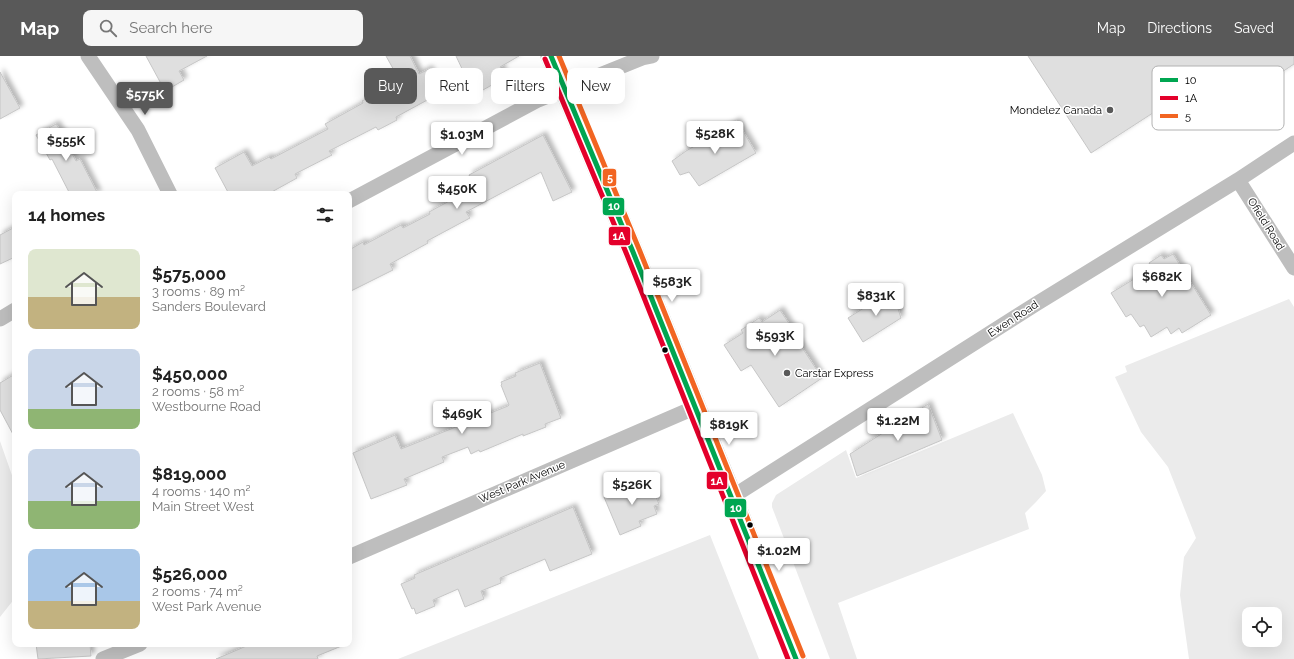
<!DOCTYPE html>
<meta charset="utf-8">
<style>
:root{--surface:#fff;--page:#f6f6f6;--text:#222;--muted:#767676;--accent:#595959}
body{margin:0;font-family:Raleway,sans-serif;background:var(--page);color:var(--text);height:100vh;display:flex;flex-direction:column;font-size:15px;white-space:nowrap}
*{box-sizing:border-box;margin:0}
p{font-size:13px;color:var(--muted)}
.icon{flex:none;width:22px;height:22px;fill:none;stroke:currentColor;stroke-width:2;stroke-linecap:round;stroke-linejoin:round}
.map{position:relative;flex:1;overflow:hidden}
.panel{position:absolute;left:12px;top:135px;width:340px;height:456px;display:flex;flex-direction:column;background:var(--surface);border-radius:8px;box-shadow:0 4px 16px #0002}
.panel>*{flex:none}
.guide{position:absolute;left:364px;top:12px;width:380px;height:36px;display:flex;gap:8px}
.fabs{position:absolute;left:1242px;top:551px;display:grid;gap:8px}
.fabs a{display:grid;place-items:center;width:40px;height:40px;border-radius:8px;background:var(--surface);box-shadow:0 4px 16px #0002;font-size:20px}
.price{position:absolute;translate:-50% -34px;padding:0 9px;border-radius:4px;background:#fff;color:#222;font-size:13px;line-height:26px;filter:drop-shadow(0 1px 2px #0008)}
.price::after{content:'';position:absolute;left:50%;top:24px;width:12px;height:9px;margin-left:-6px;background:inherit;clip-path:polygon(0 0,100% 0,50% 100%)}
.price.active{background:var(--accent);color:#fff}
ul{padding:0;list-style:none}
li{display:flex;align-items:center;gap:12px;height:100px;padding:0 16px}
li span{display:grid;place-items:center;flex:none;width:112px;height:80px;border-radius:8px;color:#555}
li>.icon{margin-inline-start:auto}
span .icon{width:48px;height:48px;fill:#fffc;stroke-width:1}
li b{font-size:17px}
h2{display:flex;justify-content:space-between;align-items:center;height:48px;padding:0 16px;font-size:17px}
.chip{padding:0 14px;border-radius:8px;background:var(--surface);box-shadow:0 4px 16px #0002;font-size:14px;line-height:36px}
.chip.active{background:var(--accent);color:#fff}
header{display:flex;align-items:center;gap:24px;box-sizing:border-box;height:56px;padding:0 20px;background:var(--accent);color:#fff}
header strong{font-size:19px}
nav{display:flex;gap:22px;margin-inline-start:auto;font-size:14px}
.search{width:280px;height:36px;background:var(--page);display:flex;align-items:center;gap:10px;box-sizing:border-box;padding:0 14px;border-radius:8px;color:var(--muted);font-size:15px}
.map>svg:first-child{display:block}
</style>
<header>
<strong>Map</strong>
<div class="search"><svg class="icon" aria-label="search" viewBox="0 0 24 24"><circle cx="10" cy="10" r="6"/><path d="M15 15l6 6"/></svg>Search here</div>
<nav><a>Map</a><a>Directions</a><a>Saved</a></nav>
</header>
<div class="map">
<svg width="1294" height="603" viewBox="0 0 1294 603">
<defs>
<filter id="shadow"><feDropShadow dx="3.5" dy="-3.5" stdDeviation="2" flood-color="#0004"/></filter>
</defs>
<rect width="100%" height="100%" fill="#fff"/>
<path fill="#ebebeb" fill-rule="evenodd" d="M1289,243L1294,251V603H1189L1180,539L1184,501L1196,482L1168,411L1141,376L1115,321L1127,316L1125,310ZM1249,558H1275V584H1249Z
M1013,357L1042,419L1046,435L1036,446L1025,457L1029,473L838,547L857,603H830L772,451V447L776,439L846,394L856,422Z
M0,385L15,428V542L0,561Z
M710,479L759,603H398Z"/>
<path fill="#dfdfdf" stroke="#c6c6c6" filter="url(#shadow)" d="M146,0H207L179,15L184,24L165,35Z
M386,0H410L419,18L429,13L442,36L396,61L397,64L378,74L376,71L329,95L332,99L295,118L297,122L268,138H229L215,112L244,96L252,110L269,101L271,103L328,73L325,68L363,47L362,45L400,25Z
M456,0H519L500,11L506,21L467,43L455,22L464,17Z
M1028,0H1294V8L1252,36L1247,29L1191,65L1176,42L1091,97Z
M0,16L20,52L0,63Z
M737,65L756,97L699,130L689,116L680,119L672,105L686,95Z
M56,68L64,80L63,81L76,105L80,103L98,138H70L52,103L50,104L36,79Z
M543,79L572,136L553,145L541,116L466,156L470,162L427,185L428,187L390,208L393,214L349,236V194L363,186L364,189L401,169L403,172L430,158L429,156L475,131L469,119Z
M15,171V201L0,208V179Z
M1173,198L1211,259L1182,277L1179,272L1171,278L1167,271L1151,281L1144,269L1140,271L1131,258L1126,261L1111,237L1152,212L1149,207L1161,199L1164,203Z
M892,234L901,262L863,286L848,262Z
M780,254L794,275L792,276L822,322L779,351L751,309L741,315L724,289L743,277L741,274L759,262L762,266Z
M540,307L561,362L545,368L546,371L523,380V378L480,396L479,394L471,398L468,391L442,401L444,406L404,423L407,429L371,443L353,397L395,379L401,393L508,350L509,349L501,329L502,328L501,326L516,320L515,317Z
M15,318V382L0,354V327Z
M928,348L942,384L857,420L850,398Z
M644,425L647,432L651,430L659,448L654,450L657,458L639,465L641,470L620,479L604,441Z
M573,451L592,498L550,515L545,503L500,522L501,527L481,535L484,543L465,551L458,533L433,544L435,550L416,558L414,552L412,553L401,528L415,522L414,519Z
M36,588H90L91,600L38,603Z
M251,588H344V589L317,600L318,603H216Z"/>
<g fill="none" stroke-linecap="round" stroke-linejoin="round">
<path stroke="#bebebe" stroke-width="15" d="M88,0L138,74L170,138
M1238,124L1294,212
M349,145L538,44L642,2L652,0
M0,263L15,254
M732,441L1036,248L1238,124L1294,87
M349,501L696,351
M103,603L140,588"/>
<path stroke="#b8b8b8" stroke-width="21" d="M551,0L633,196L732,441L796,603"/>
<g stroke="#fff" stroke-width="8">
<path id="bus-1" d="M551,0L633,196L796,603"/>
</g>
<g stroke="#fff" stroke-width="8">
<path id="bus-2" d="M545,3L627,199L788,603"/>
</g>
<g stroke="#fff" stroke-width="8">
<path id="bus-3" d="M559,0L639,193L803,600"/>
</g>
<use href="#bus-1" stroke="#00a651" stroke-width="5"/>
<use href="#bus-2" stroke="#e4002b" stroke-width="5"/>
<use href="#bus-3" stroke="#f26522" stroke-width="5"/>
</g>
<g fill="#595959" stroke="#fff" stroke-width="1.5">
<circle cx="1110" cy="54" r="4"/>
<circle cx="787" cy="317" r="4"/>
</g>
<g fill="#000" stroke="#fff" stroke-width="1.5">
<circle cx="665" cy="294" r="3.5"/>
<circle cx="750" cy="469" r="3.5"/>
</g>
<g text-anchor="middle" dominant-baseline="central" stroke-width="3" stroke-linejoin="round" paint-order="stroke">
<g font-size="11" fill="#000" stroke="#fff" text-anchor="end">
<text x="1102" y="54">Mondelez Canada</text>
<text x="795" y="317" text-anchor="start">Carstar Express</text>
</g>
<g font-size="11" fill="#000" stroke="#fff">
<text transform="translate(1266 168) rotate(58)">Ofield Road</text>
<text transform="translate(1013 263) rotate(-33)">Ewen Road</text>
<text transform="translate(522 426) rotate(-23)">West Park Avenue</text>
</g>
</g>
<rect x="1152" y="10" width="132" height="64" rx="6" fill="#fff" stroke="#b2b2b2" stroke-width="1"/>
<rect x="1160" y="22" width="18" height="4" fill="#00a651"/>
<rect x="1160" y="40" width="18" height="4" fill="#e4002b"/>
<rect x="1160" y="58" width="18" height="4" fill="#f26522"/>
<g font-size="11" fill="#000">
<text x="1185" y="28">10</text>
<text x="1185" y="46">1A</text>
<text x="1185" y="64">5</text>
</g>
<g stroke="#fff" stroke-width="1.5">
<rect x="602" y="112" width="15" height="19" rx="4" fill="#f26522"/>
<rect x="602" y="141" width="23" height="19" rx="4" fill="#00a651"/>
<rect x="608" y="170" width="23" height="20" rx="4" fill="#e4002b"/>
<rect x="706" y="415" width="22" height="19" rx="4" fill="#e4002b"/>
<rect x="724" y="442" width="23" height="20" rx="4" fill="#00a651"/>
</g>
<g font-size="11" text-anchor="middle" font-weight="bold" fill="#fff">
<text x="610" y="126">5</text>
<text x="614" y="154">10</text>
<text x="619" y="184">1A</text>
<text x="717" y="429">1A</text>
<text x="736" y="456">10</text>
</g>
</svg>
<div class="fabs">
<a><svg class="icon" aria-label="locate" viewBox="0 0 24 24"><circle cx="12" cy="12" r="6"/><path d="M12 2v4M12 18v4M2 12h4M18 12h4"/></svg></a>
</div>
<b class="price active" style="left:145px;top:60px">$575K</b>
<b class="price" style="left:715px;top:99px">$528K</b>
<b class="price" style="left:462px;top:100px">$1.03M</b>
<b class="price" style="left:66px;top:106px">$555K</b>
<b class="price" style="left:457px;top:154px">$450K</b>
<b class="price" style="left:1162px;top:242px">$682K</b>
<b class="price" style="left:672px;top:247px">$583K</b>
<b class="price" style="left:876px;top:261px">$831K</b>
<b class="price" style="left:775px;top:301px">$593K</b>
<b class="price" style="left:462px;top:379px">$469K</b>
<b class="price" style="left:898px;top:386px">$1.22M</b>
<b class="price" style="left:729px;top:390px">$819K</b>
<b class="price" style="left:632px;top:450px">$526K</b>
<b class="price" style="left:779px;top:516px">$1.02M</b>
<div class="guide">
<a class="chip active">Buy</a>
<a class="chip">Rent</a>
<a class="chip">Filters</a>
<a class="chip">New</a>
</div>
<section class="panel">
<h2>14 homes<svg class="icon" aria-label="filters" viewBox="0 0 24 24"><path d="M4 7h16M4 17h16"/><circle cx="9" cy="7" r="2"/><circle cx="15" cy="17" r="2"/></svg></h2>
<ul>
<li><span style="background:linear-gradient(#dfe7d0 60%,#c2b280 0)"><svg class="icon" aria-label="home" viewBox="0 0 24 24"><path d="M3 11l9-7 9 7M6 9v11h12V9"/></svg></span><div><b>$575,000</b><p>3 rooms · 89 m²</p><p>Sanders Boulevard</p></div></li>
<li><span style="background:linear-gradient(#c9d6e8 75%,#8fb573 0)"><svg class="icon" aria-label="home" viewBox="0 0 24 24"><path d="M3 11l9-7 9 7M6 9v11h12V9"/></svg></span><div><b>$450,000</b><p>2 rooms · 58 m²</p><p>Westbourne Road</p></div></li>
<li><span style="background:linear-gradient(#c9d6e8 65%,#8fb573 0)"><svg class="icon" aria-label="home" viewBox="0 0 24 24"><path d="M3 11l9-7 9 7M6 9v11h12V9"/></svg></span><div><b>$819,000</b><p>4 rooms · 140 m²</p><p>Main Street West</p></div></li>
<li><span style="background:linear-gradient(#a9c7e8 65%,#c2b280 0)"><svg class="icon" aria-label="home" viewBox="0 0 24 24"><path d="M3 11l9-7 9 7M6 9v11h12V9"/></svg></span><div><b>$526,000</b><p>2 rooms · 74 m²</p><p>West Park Avenue</p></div></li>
</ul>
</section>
</div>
